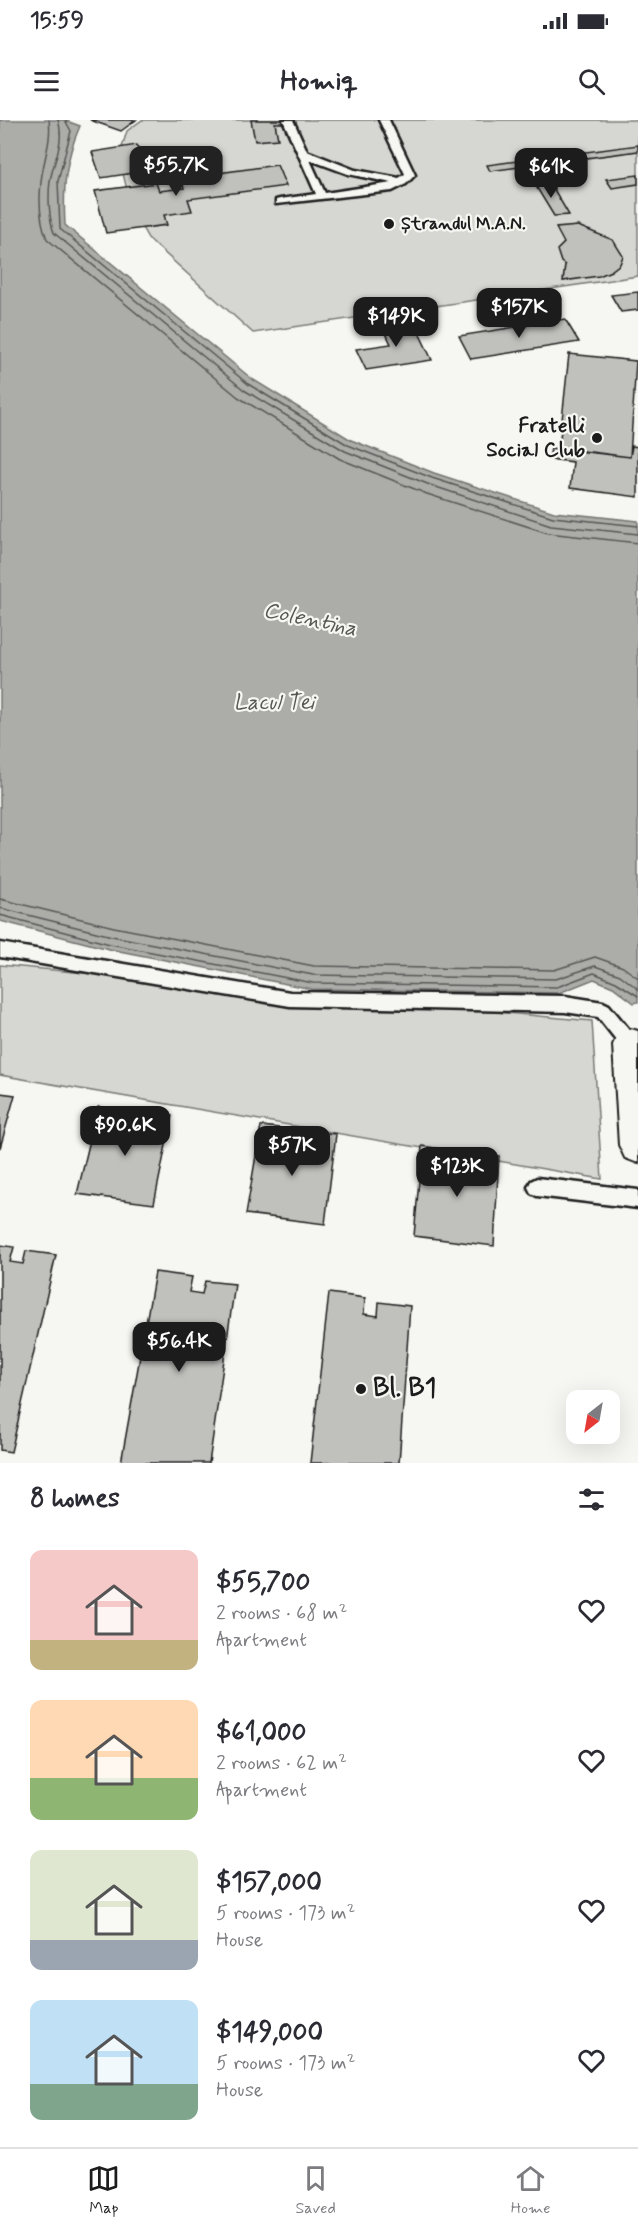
<!DOCTYPE html>
<meta charset="utf-8">
<style>
:root{--surface:#fff;--page:#f2f2f3;--text:#2b2b33;--muted:#7c7c81;--line:#e1e1e2;--accent:#1c1c1c}
body{margin:0;font-family:Mynerve,sans-serif;background:var(--page);color:var(--text);height:100vh;display:flex;flex-direction:column;font-size:22px;white-space:nowrap}
*{box-sizing:border-box;margin:0}
p{font-size:20px;color:var(--muted)}
.icon{flex:none;width:33px;height:33px;fill:none;stroke:currentColor;stroke-width:2;stroke-linecap:round;stroke-linejoin:round}
.map{position:relative;height:1343px;overflow:hidden}
.panel{display:flex;flex-direction:column;background:var(--surface);flex:1}
.panel>*{flex:none}
.needle{width:39px;rotate:211deg}
.controls{position:absolute;left:566px;top:1270px;display:grid;gap:12px}
.controls a{display:grid;place-items:center;width:54px;height:54px;border-radius:12px;background:var(--surface);box-shadow:0 6px 24px #0002;font-size:30px}
.price{position:absolute;translate:-50% -51px;padding:0 14px;border-radius:12px;background:var(--accent);color:#fff;font-size:20px;line-height:39px;filter:drop-shadow(0 2px 3px #0008)}
.price::after{content:'';position:absolute;left:50%;top:36px;width:18px;height:14px;margin-left:-9px;background:inherit;clip-path:polygon(0 0,100% 0,50% 100%)}
.price.selected{background:#222;color:#fff}
ul{padding:0;list-style:none}
li{display:flex;align-items:center;gap:18px;height:150px;padding:0 30px}
li span{display:grid;place-items:center;flex:none;width:168px;height:120px;border-radius:12px;color:#555}
li>.icon{margin-inline-start:auto}
span .icon{width:72px;height:72px;fill:#fffc;stroke-width:1}
li b{font-size:26px}
h2{display:flex;justify-content:space-between;align-items:center;height:72px;padding:0 30px;font-size:26px}
.status{display:flex;justify-content:space-between;align-items:center;height:42px;padding:0 30px;background:var(--surface);direction:ltr}
.status svg{height:16px;fill:currentColor}
header{display:flex;justify-content:space-between;align-items:center;height:78px;padding:0 30px;background:var(--surface);font-size:27px;font-weight:800}
.tab-bar{display:flex;justify-content:space-around;align-items:center;height:84px;border-top:2px solid var(--line);background:var(--surface);font-size:16px;color:var(--muted)}
.tab-bar a{display:grid;justify-items:center;gap:3px}
.tab-bar .selected{color:var(--accent)}
.map>svg:first-child{display:block}
</style>
<div class="status"><b>15:59</b><svg viewBox="0 0 49 12"><path d="M0 12V9h3v3zM5 12V6h3v6zM10 12V3h3v9zM15 12V0h3v12zM26 1h20v11H26zM47 4h2v5h-2z"/></svg></div>
<header><svg class="icon" aria-label="menu" viewBox="0 0 24 24"><path d="M4 6h16M4 12h16M4 18h16"/></svg>Homiq<svg class="icon" aria-label="search" viewBox="0 0 24 24"><circle cx="10" cy="10" r="6"/><path d="M15 15l6 6"/></svg></header>
<div class="map">
<svg width="638" height="1343" viewBox="0 0 638 1343">
<rect width="100%" height="100%" fill="#f6f6f2"/>
<filter id="ink" filterUnits="userSpaceOnUse"><feTurbulence type="fractalNoise" baseFrequency=".0167" numOctaves="2"/><feDisplacementMap in="SourceGraphic" scale="12" xChannelSelector="R" yChannelSelector="G"/><feConvolveMatrix kernelMatrix="1 2 1 2 8 2 1 2 1" color-interpolation-filters="sRGB"/></filter>
<g filter="url(#ink)">
<path fill="#d6d6d2" stroke="#797977" stroke-width="1.5" d="M142,0H638V156L253,213L148,118L132,90L119,37L127,11Z
M0,845L592,901L602,1059L0,955Z"/>
<path fill="#acaca9" stroke="#727271" stroke-width="1.5" d="M0,0H64L80,6C65,40 63,68 65,105L252,259L351,320L434,353L554,392L638,401V882L634,883L613,867L594,859L559,873L312,869L109,829L0,801Z"/>
<g fill="none" stroke-linecap="round" stroke-linejoin="round">
<path stroke="#565654" stroke-width="1.5" d="M49,0C52,22 43,40 41,62C39,80 40,102 47,119L238,277L340,339L427,374L548,413L638,423
M58,0C65,22 54,39 50,61C48,76 49,99 54,113L244,270L345,331L430,365L551,405L638,414
M65,0L71,11L58,61L60,109L248,264L348,325L432,358L553,397L638,406
M0,779L114,807L314,846L554,850L595,837L623,847L638,858
M0,788L112,816L313,855L556,859L595,846L620,855L638,869
M0,795L110,824L313,863L557,867L594,853L616,862L638,876"/>
</g>
<path fill="#c0c0bd" stroke="#1c1c1c" stroke-width="1.5" d="M90,0H136L121,11Z
M251,0H284L285,3H275L278,19L255,21Z
M137,25L147,51L101,58L92,32Z
M638,25V31L490,51L487,45Z
M277,45L286,66L188,79L192,91L164,95L167,105L106,113L95,71L156,63L159,71L184,68L181,58Z
M638,55V64L612,68L606,59Z
M549,61L569,95L554,96L534,63Z
M578,106L613,120L623,136L620,144L611,151L599,156L563,161L565,145L561,142L557,130L564,123L556,108Z
M638,172V190L621,192L611,175Z
M565,199L579,222L471,239L459,216Z
M413,200L432,240L366,250L356,229L391,224L382,205Z
M569,234L636,241L630,337L559,328Z
M632,326L638,327V377L570,368L573,342L549,339L551,328L630,337Z
M0,973L15,975L0,1028Z
M98,987L116,989L114,996L149,1001L151,993L172,996L154,1084L77,1074Z
M261,1006L279,1008L278,1015L314,1020L315,1012L336,1014L325,1104L246,1094Z
M422,1026L441,1029L440,1036L477,1041L478,1033L499,1036L494,1126L414,1116Z
M0,1125L14,1127L10,1142L23,1144L26,1131L56,1135L11,1332L0,1330Z
M155,1152L192,1157L189,1172L202,1174L205,1161L235,1164L209,1343H121Z
M329,1173L365,1178L364,1194L378,1196L379,1182L410,1186L399,1343H310Z"/>
<g fill="none" stroke-linecap="round" stroke-linejoin="round">
<g stroke="#1c1c1c" stroke-width="5">
<path id="service" d="M283,0H293L307,31L355,50L399,58L405,54L379,0H389L415,55L406,64L392,71L276,84V80L280,79L316,74ZM310,40L348,54L392,63L325,73Z
M0,823L290,872L565,876L603,882L609,885L637,919L638,928L631,933L625,931L598,897L565,892L290,886L0,837Z
M537,1058L638,1070V1088L537,1076L531,1073L528,1067L531,1061Z"/>
</g>
<g stroke="#1c1c1c" stroke-width="4">
<path id="minor" d="M631,909L638,911V1043L625,1038L619,1025L613,925L618,913Z"/>
</g>
<use href="#service" fill="#f6f6f2" fill-rule="evenodd"/>
<use href="#minor" fill="#f6f6f2" fill-rule="evenodd"/>
</g>
</g>
<g fill="#1c1c1c" stroke="#f6f6f2" stroke-width="2">
<circle cx="389" cy="104" r="6"/>
<circle cx="597" cy="318" r="6"/>
<circle cx="361" cy="1269" r="6"/>
</g>
<g text-anchor="middle" dominant-baseline="central" stroke-width="4.5" stroke-linejoin="round" paint-order="stroke">
<g font-size="18" font-weight="bold" fill="#1c1c1c" stroke="#f6f6f2" text-anchor="start">
<text x="401" y="104">Ștrandul M.A.N.</text>
</g>
<g font-size="21" font-weight="bold" fill="#1c1c1c" stroke="#f6f6f2" text-anchor="end">
<text x="585" y="306">Fratelli<tspan x="585" dy="24">Social Club</tspan></text>
</g>
<g font-size="22" font-style="italic" fill="#565654" stroke="#f6f6f2">
<text transform="translate(310 500) rotate(12)">Colentina</text>
<text x="274" y="583">Lacul Tei</text>
</g>
<g font-size="26" font-weight="bold" fill="#1c1c1c" stroke="#f6f6f2" text-anchor="start">
<text x="373" y="1269">Bl. B1</text>
</g>
</g>
</svg>
<div class="controls">
<a><svg class="needle" viewBox="-14 -14 28 28"><path d="M0-13l5 13h-10z" fill="#e53935"/><path d="M0 13l5-13h-10z" fill="#7c7c81"/></svg></a>
</div>
<b class="price selected" style="left:176px;top:77px">$55.7K</b>
<b class="price" style="left:551px;top:79px">$61K</b>
<b class="price" style="left:519px;top:219px">$157K</b>
<b class="price" style="left:396px;top:228px">$149K</b>
<b class="price" style="left:125px;top:1037px">$90.6K</b>
<b class="price" style="left:292px;top:1057px">$57K</b>
<b class="price" style="left:457px;top:1078px">$123K</b>
<b class="price" style="left:179px;top:1253px">$56.4K</b>
</div>
<section class="panel">
<h2>8 homes<svg class="icon" aria-label="filters" viewBox="0 0 24 24"><path d="M4 7h16M4 17h16"/><circle cx="9" cy="7" r="2"/><circle cx="15" cy="17" r="2"/></svg></h2>
<ul>
<li><span style="background:linear-gradient(#f6c9c9 75%,#c2b280 0)"><svg class="icon" aria-label="home" viewBox="0 0 24 24"><path d="M3 11l9-7 9 7M6 9v11h12V9"/></svg></span><div><b>$55,700</b><p>2 rooms · 68 m²</p><p>Apartment</p></div><svg class="icon" aria-label="heart" viewBox="0 0 24 24"><path d="M12 20l-8-8c-3-5 5-10 8-4 3-6 11-1 8 4z"/></svg></li>
<li><span style="background:linear-gradient(#ffd9b3 65%,#8fb573 0)"><svg class="icon" aria-label="home" viewBox="0 0 24 24"><path d="M3 11l9-7 9 7M6 9v11h12V9"/></svg></span><div><b>$61,000</b><p>2 rooms · 62 m²</p><p>Apartment</p></div><svg class="icon" aria-label="heart" viewBox="0 0 24 24"><path d="M12 20l-8-8c-3-5 5-10 8-4 3-6 11-1 8 4z"/></svg></li>
<li><span style="background:linear-gradient(#dfe7d0 75%,#9aa5b1 0)"><svg class="icon" aria-label="home" viewBox="0 0 24 24"><path d="M3 11l9-7 9 7M6 9v11h12V9"/></svg></span><div><b>$157,000</b><p>5 rooms · 173 m²</p><p>House</p></div><svg class="icon" aria-label="heart" viewBox="0 0 24 24"><path d="M12 20l-8-8c-3-5 5-10 8-4 3-6 11-1 8 4z"/></svg></li>
<li><span style="background:linear-gradient(#bfe0f5 70%,#7fa58c 0)"><svg class="icon" aria-label="home" viewBox="0 0 24 24"><path d="M3 11l9-7 9 7M6 9v11h12V9"/></svg></span><div><b>$149,000</b><p>5 rooms · 173 m²</p><p>House</p></div><svg class="icon" aria-label="heart" viewBox="0 0 24 24"><path d="M12 20l-8-8c-3-5 5-10 8-4 3-6 11-1 8 4z"/></svg></li>
</ul>
</section>
<nav class="tab-bar">
<a class="selected"><svg class="icon" aria-label="map" viewBox="0 0 24 24"><path d="M3 6l6-2 6 2 6-2v14l-6 2-6-2-6 2zM9 4v14M15 6v14"/></svg>Map</a>
<a><svg class="icon" aria-label="saved" viewBox="0 0 24 24"><path d="M7 4h10v16l-5-4-5 4z"/></svg>Saved</a>
<a><svg class="icon" aria-label="home" viewBox="0 0 24 24"><path d="M3 11l9-7 9 7M6 9v11h12V9"/></svg>Home</a>
</nav>
